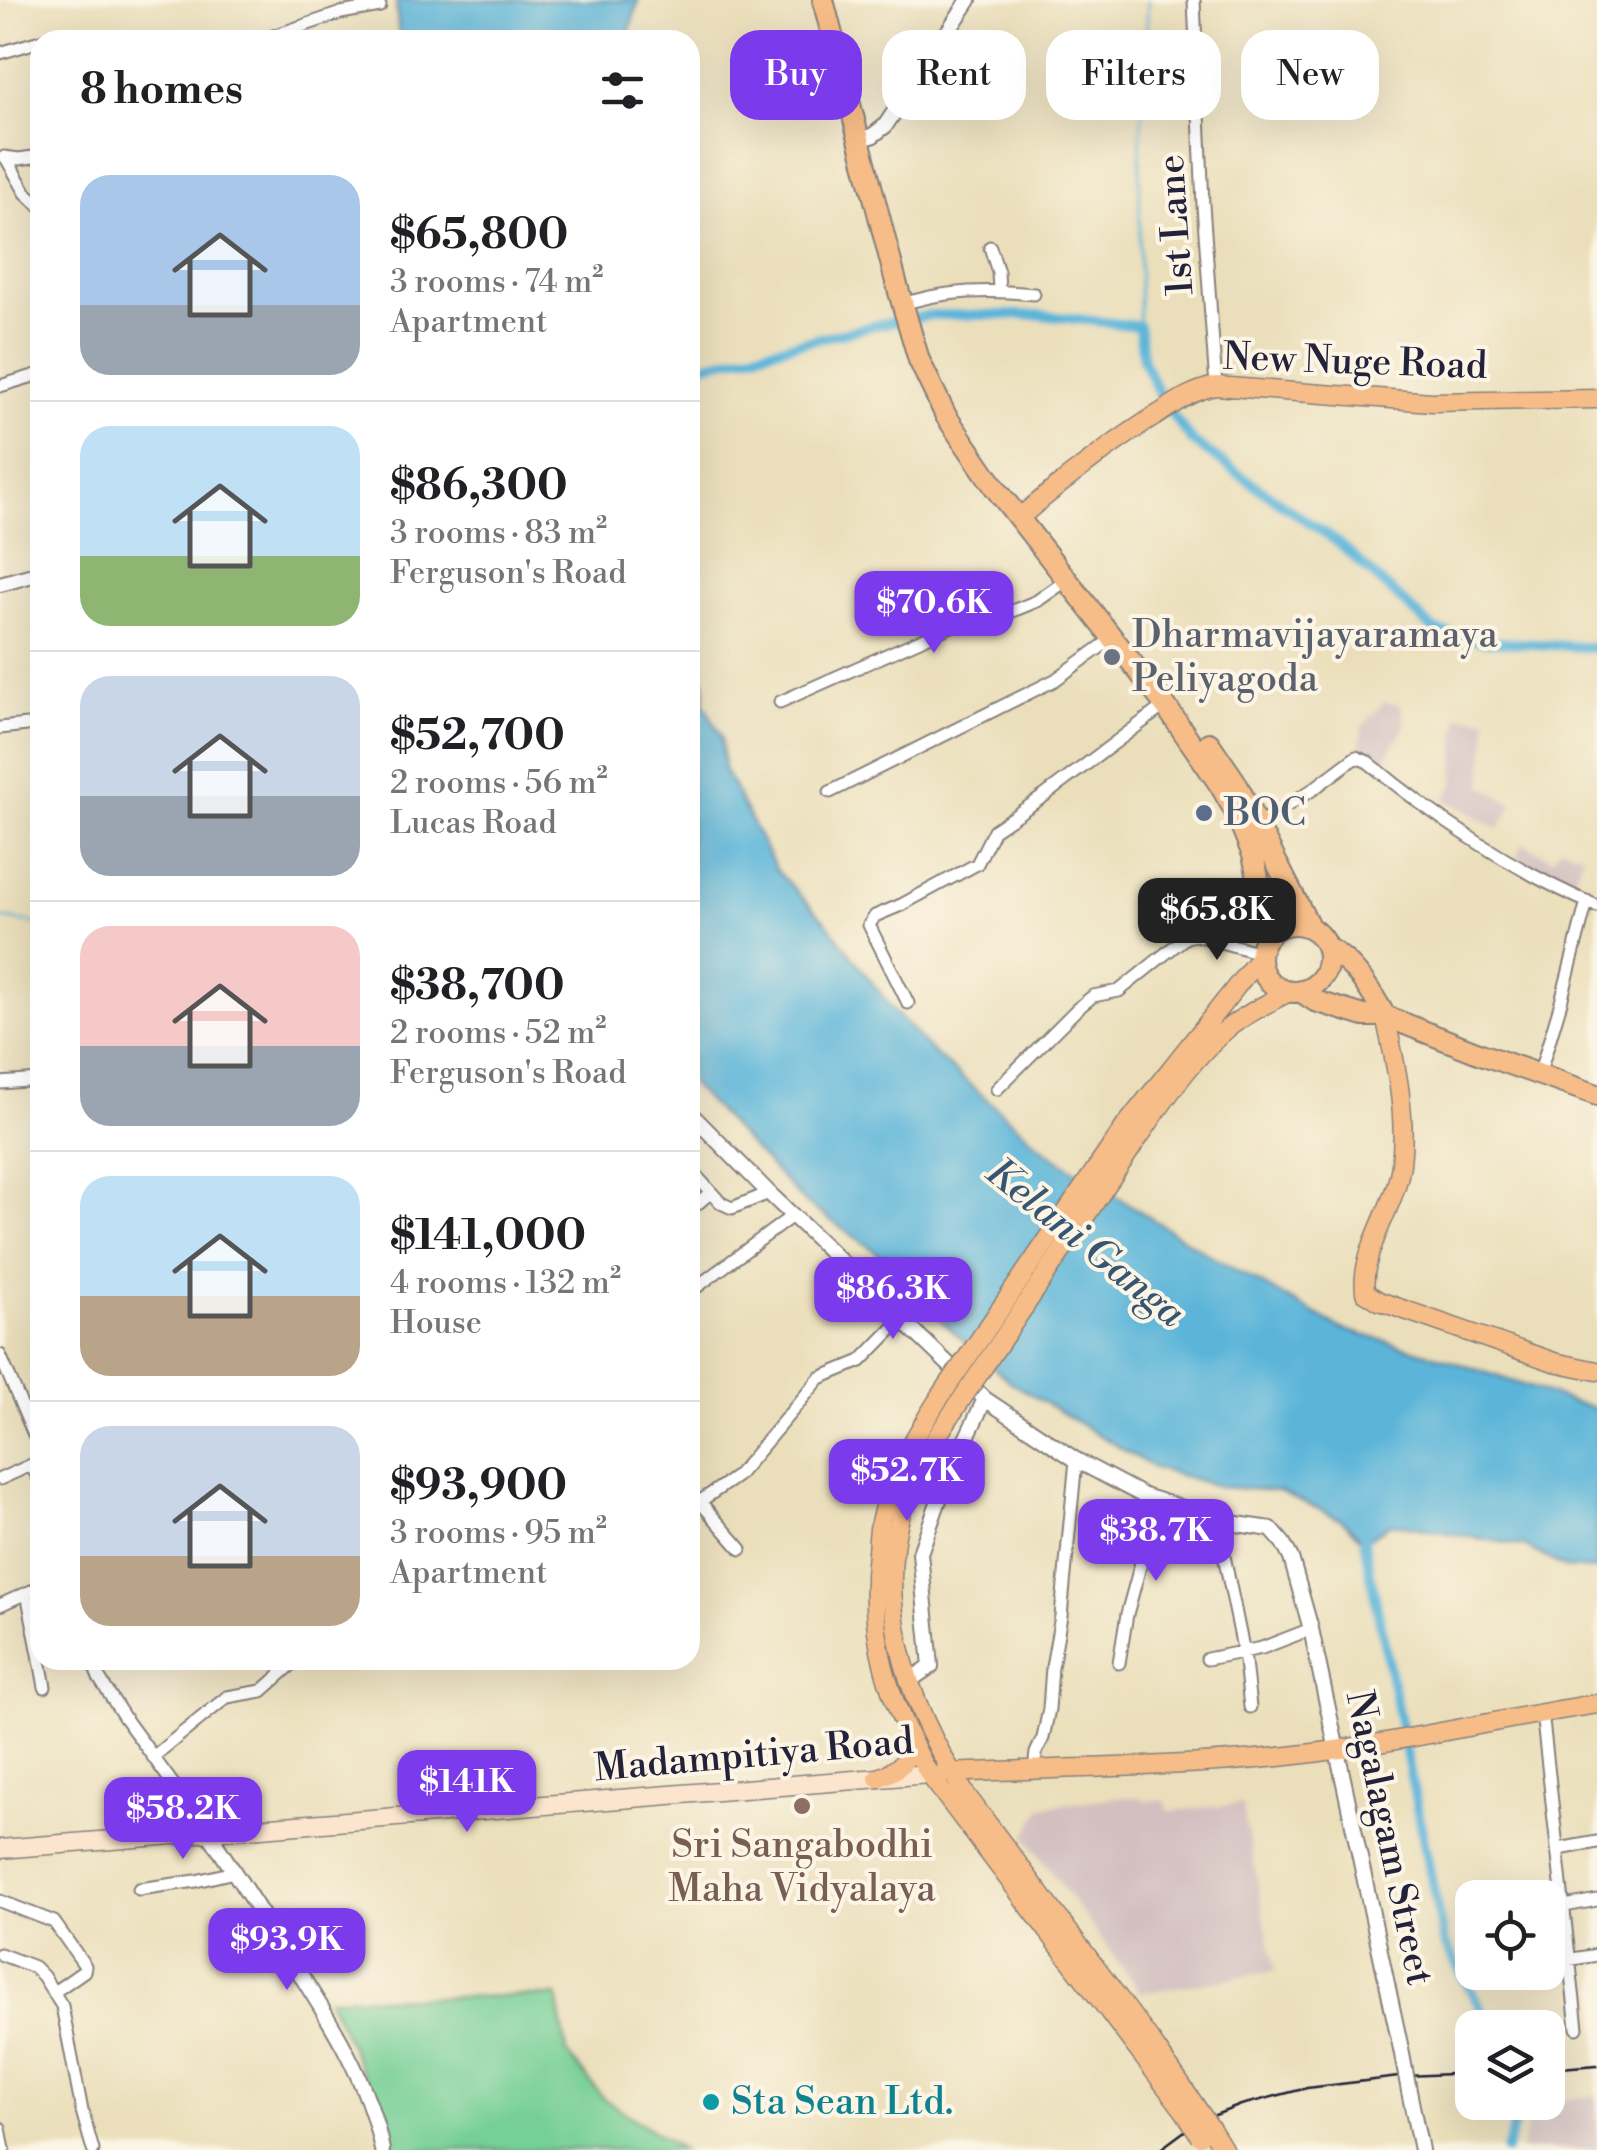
<!DOCTYPE html>
<meta charset="utf-8">
<style>
:root{--surface:#fff;--page:#f6f6f6;--text:#202124;--muted:#757577;--line:#e0e0e0;--accent:#7c3aed}
body{margin:0;font-family:"Libre Bodoni",serif;background:var(--page);color:var(--text);height:100vh;display:flex;flex-direction:column;font-size:38px;white-space:nowrap}
*{box-sizing:border-box;margin:0}
p{font-size:32px;color:var(--muted)}
.icon{flex:none;width:55px;height:55px;fill:none;stroke:currentColor;stroke-width:2;stroke-linecap:round;stroke-linejoin:round}
.map{position:relative;flex:1;overflow:hidden}
.drawer{position:absolute;left:30px;top:30px;width:670px;height:1640px;display:flex;flex-direction:column;background:var(--surface);border-radius:30px;box-shadow:0 10px 40px #0002}
.drawer>*{flex:none}
.guide{position:absolute;left:730px;top:30px;width:715px;height:90px;display:flex;gap:20px}
.fabs{position:absolute;left:1455px;top:1880px;display:grid;gap:20px}
.fabs a{display:grid;place-items:center;width:110px;height:110px;border-radius:20px;background:var(--surface);box-shadow:0 10px 40px #0002;font-size:50px}
.price{position:absolute;translate:-50% -85px;padding:0 22px;border-radius:20px;background:var(--accent);color:#fff;font-size:32px;line-height:65px;filter:drop-shadow(0 2px 5px #0008)}
.price::after{content:'';position:absolute;left:50%;top:60px;width:30px;height:22px;margin-left:-15px;background:inherit;clip-path:polygon(0 0,100% 0,50% 100%)}
.price.active{background:#222;color:#fff}
ul{padding:0;list-style:none}
li{display:flex;align-items:center;gap:30px;height:250px;padding:0 50px}
li+li{border-top:2px solid var(--line)}
li span{display:grid;place-items:center;flex:none;width:280px;height:200px;border-radius:30px;color:#555}
li>.icon{margin-inline-start:auto}
span .icon{width:120px;height:120px;fill:#fffc;stroke-width:1}
li b{font-size:42px}
h2{display:flex;justify-content:space-between;align-items:center;height:120px;padding:0 50px;font-size:42px}
.tag{padding:0 35px;border-radius:30px;background:var(--surface);box-shadow:0 10px 40px #0002;font-size:35px;line-height:90px}
.tag.active{background:var(--accent);color:#fff}
.map>svg:first-child{display:block}
</style>
<div class="map">
<svg width="1597" height="2150" viewBox="0 0 1597 2150">
<rect width="100%" height="100%" fill="#fcf5e5"/>
<filter id="ink" filterUnits="userSpaceOnUse"><feTurbulence type="fractalNoise" baseFrequency=".01" numOctaves="2"/><feDisplacementMap in="SourceGraphic" scale="20" xChannelSelector="R" yChannelSelector="G"/><feConvolveMatrix kernelMatrix="1 2 1 2 8 2 1 2 1" color-interpolation-filters="sRGB"/></filter>
<filter id="wash" filterUnits="userSpaceOnUse"><feTurbulence type="fractalNoise" baseFrequency=".0048" numOctaves="4" result="noise"/><feDisplacementMap in="SourceGraphic" scale="40" xChannelSelector="R" yChannelSelector="G"/><feGaussianBlur stdDeviation="2.25" result="paint"/><feColorMatrix in="noise" values="0 0 0 0 0 0 0 0 0 0 0 0 0 0 0 0 0 1.4 0 .05"/><feComposite in="paint" operator="in"/></filter>
<g filter="url(#wash)">
<rect width="100%" height="100%" fill="#ebdfbb"/>
<path fill="#f7d1c8" d="M1170,1502L1237,1523V1549L1170,1532Z"/>
<path fill="#d2bfc0" d="M1384,702L1401,705L1405,726L1384,761L1360,746L1362,727Z
M1458,716L1487,718L1483,786L1513,804L1499,829L1445,799L1454,784Z
M1523,843L1552,859L1561,846L1583,855L1571,886L1517,856Z
M1117,1797H1143L1145,1801L1165,1800L1169,1811L1242,1804L1275,1971L1141,1993L1025,1836L1042,1807Z
M1597,2095V2150H1521L1535,2103Z"/>
<path fill="#76cf96" stroke="#4c7868" stroke-width="2.5" d="M557,1996L567,2053L604,2099L682,2150H393L388,2129L328,1998Z"/>
<path fill="#5cb5d9" stroke="#3f6c8a" stroke-width="2.5" d="M396,0H638V2L627,40H399Z
M690,651L705,684L704,704L721,735L724,769L777,871L828,924L893,1010L930,1050L1051,1155L1214,1258L1342,1329L1434,1355L1597,1410V1570L1566,1568L1524,1546L1391,1523L1364,1542L1341,1519L1279,1491L1221,1487L1154,1468L1010,1382L946,1325L875,1251L802,1200L690,1083Z"/>
<g fill="none" stroke-linecap="round" stroke-linejoin="round">
<path stroke="#5cb5d9" stroke-width="2.5" d="M1139,326L1140,157L1148,0
M0,918L40,924"/>
<path stroke="#5cb5d9" stroke-width="10" d="M690,368L876,325L931,315H1040L1139,326L1143,360L1163,403L1193,442L1337,542L1434,630L1483,641L1597,648
M1367,1529L1364,1542L1444,1942L1492,2028
M1506,2150L1515,2123L1511,2102"/>
</g>
</g>
<g filter="url(#ink)">
<g fill="none" stroke-linecap="round" stroke-linejoin="round">
<g stroke="#86807b" stroke-width="15">
<path id="minor" d="M1194,0L1203,205L1216,386
M43,40L54,37
M261,40L341,13L380,6
M0,53L40,41
M4,157L19,159L40,156
M6,158L26,193L40,206
M990,247L998,272L999,290
M913,301C952,290 994,290 1034,294
M0,386L40,374
M780,702L956,624L988,621L1037,601L1067,580
M0,728L27,725
M830,792L1055,680L1113,638
M1256,825L1312,790L1356,757L1368,762C1435,818 1516,872 1597,906
M908,1003L869,925L875,916L901,905L977,864L994,830L1044,796L1165,705
M1539,1075L1561,1002L1587,901
M0,1083L40,1080
M997,1089L1077,1009L1093,996L1119,991L1186,937L1196,935L1260,953
M690,1169L721,1203L732,1208L769,1193
M690,1210L711,1192
M690,1292L792,1216
M0,1355L40,1449
M31,1465L40,1481
M0,1479L40,1461
M1226,1522L1223,1551L1244,1653L1250,1707
M741,1549L701,1503L702,1500L737,1476L820,1378L861,1361L901,1320
M27,1593L40,1659
M0,1605L40,1587
M1207,1659L1262,1648L1311,1629
M40,1660L45,1687
M92,1660L99,1678L124,1717L208,1832
M1119,1663L1127,1614L1145,1548L1151,1499
M1542,1712L1577,2028
M154,1756L227,1697L262,1691L297,1660
M1034,1770L1036,1753L1043,1738L1049,1709L1052,1667L1061,1616L1076,1460
M1559,1849L1597,1842
M139,1889L196,1881L234,1872
M0,1901L54,1922L85,1966L84,1971L54,1992
M1565,1906L1597,1900
M0,1954L34,1967L43,1976L62,2006L82,2111L93,2150
M1548,1963L1597,1955
M0,2128L4,2150"/>
</g>
<g stroke="#86807b" stroke-width="18">
<path id="tertiary" d="M860,139L872,136L885,126L969,0
M0,584L40,573
M690,1113L769,1193L985,1399L1076,1460L1144,1496L1230,1523L1271,1529L1283,1543L1291,1558L1311,1629L1401,2049
M909,1681L931,1666L920,1553L945,1483L985,1399
M208,1832C233,1871 259,1910 284,1949C324,2011 368,2076 382,2150
M1409,2091L1421,2150"/>
</g>
<g stroke="#86807b" stroke-width="21">
<path id="secondary" d="M0,1849L929,1774"/>
</g>
<g stroke="#86807b" stroke-width="21">
<path id="primary" d="M1019,518C1064,480 1110,444 1160,413C1178,401 1194,390 1216,386L1432,402L1597,399
M1385,1016C1396,1065 1407,1114 1401,1164C1396,1207 1360,1249 1365,1292L1379,1301L1554,1362L1597,1371
M1126,1125L1260,957
M1139,1137C1166,1098 1192,1058 1228,1028C1247,1013 1268,1003 1289,992
M936,1403C914,1438 893,1473 882,1514C878,1526 878,1540 877,1552C867,1637 888,1700 929,1774L1185,2112
M951,1415C937,1437 922,1458 912,1482C866,1588 906,1705 967,1796L1150,2040L1194,2104
M943,1773C1055,1768 1167,1768 1279,1757C1387,1746 1491,1720 1597,1704
M878,1778C896,1771 910,1762 911,1742
M1211,2129L1224,2150"/>
</g>
<g stroke="#86807b" stroke-width="24">
<path id="trunk" d="M823,0L896,282L919,360L930,383L946,416L996,489L1165,705L1220,785L1236,813L1253,855L1258,878L1264,940
M1209,743L1235,781L1310,928
M1260 958a34 34 0 1 1 68 0a34 34 0 1 1-68 0Z
M1327,948C1354,962 1370,990 1385,1016
M1300,991L1315,1001L1364,1016H1385L1481,1054L1597,1095"/>
</g>
<use href="#minor" stroke="#fff" stroke-width="11"/>
<use href="#tertiary" stroke="#fff" stroke-width="14"/>
<use href="#secondary" stroke="#fce5cf" stroke-width="18"/>
<use href="#primary" stroke="#f7bd88" stroke-width="18"/>
<use href="#trunk" stroke="#f7bd88" stroke-width="20"/>
<path stroke="#22223b" stroke-width="2.5" d="M1548,2069L1597,2065
M1159,2150L1197,2122L1241,2105L1307,2088L1407,2076L1472,2073"/>
<g stroke="#86807b" stroke-width="18" stroke-linecap="butt">
<path id="tertiary-bridge" d="M1401,2049L1409,2091"/>
</g>
<g stroke="#86807b" stroke-width="21" stroke-linecap="butt">
<path id="primary-bridge" d="M936,1403L1126,1125
M951,1415L1139,1137
M1194,2104L1211,2129
M1185,2112L1200,2136"/>
</g>
<use href="#tertiary-bridge" stroke="#fff" stroke-width="14"/>
<use href="#primary-bridge" stroke="#f7bd88" stroke-width="18"/>
</g>
</g>
<circle fill="#6b7280" stroke="#fcf5e5" stroke-width="4" cx="1112" cy="657" r="10"/>
<circle fill="#5c6f8a" stroke="#fcf5e5" stroke-width="4" cx="1204" cy="813" r="10"/>
<circle fill="#8d6e63" stroke="#fcf5e5" stroke-width="4" cx="802" cy="1806" r="10"/>
<circle fill="#0f9aa8" stroke="#fcf5e5" stroke-width="4" cx="711" cy="2102" r="10"/>
<g text-anchor="middle" dominant-baseline="central" stroke-width="8" stroke-linejoin="round" paint-order="stroke">
<g font-size="38" fill="#22223b" stroke="#fcf5e5">
<text transform="translate(1176 225) rotate(-94)">1st Lane</text>
<text transform="translate(1355 362) rotate(2)">New Nuge Road</text>
<text transform="translate(754 1755) rotate(-5)">Madampitiya Road</text>
<text transform="translate(1389 1838) rotate(78)">Nagalagam Street</text>
</g>
<g font-size="38" fill="#5b616d" stroke="#fcf5e5" text-anchor="start">
<text x="1132" y="635">Dharmavijayaramaya<tspan x="1132" dy="44">Peliyagoda</tspan></text>
</g>
<g font-size="38" fill="#4e5e75" stroke="#fcf5e5" text-anchor="start">
<text x="1224" y="813">BOC</text>
</g>
<g font-size="38" fill="#785e54" stroke="#fcf5e5">
<text x="802" y="1845">Sri Sangabodhi<tspan x="802" dy="44">Maha Vidyalaya</tspan></text>
</g>
<g font-size="38" fill="#0d838f" stroke="#fcf5e5" text-anchor="start">
<text x="731" y="2102">Sta Sean Ltd.</text>
</g>
<g font-size="40" font-style="italic" fill="#365572" stroke="#fcf5e5">
<text transform="translate(1085 1243) rotate(39)">Kelani Ganga</text>
</g>
</g>
</svg>
<div class="fabs">
<a><svg class="icon" aria-label="locate" viewBox="0 0 24 24"><circle cx="12" cy="12" r="6"/><path d="M12 2v4M12 18v4M2 12h4M18 12h4"/></svg></a>
<a><svg class="icon" aria-label="layers" viewBox="0 0 24 24"><path d="M12 4l9 5-9 5-9-5zM3 14l9 5 9-5"/></svg></a>
</div>
<b class="price" style="left:934px;top:656px">$70.6K</b>
<b class="price active" style="left:1217px;top:963px">$65.8K</b>
<b class="price" style="left:893px;top:1342px">$86.3K</b>
<b class="price" style="left:907px;top:1524px">$52.7K</b>
<b class="price" style="left:1156px;top:1584px">$38.7K</b>
<b class="price" style="left:467px;top:1835px">$141K</b>
<b class="price" style="left:183px;top:1862px">$58.2K</b>
<b class="price" style="left:287px;top:1993px">$93.9K</b>
<div class="guide">
<a class="tag active">Buy</a>
<a class="tag">Rent</a>
<a class="tag">Filters</a>
<a class="tag">New</a>
</div>
<section class="drawer">
<h2>8 homes<svg class="icon" aria-label="filters" viewBox="0 0 24 24"><path d="M4 7h16M4 17h16"/><circle cx="9" cy="7" r="2"/><circle cx="15" cy="17" r="2"/></svg></h2>
<ul>
<li><span style="background:linear-gradient(#a9c7e8 65%,#9aa5b1 0)"><svg class="icon" aria-label="home" viewBox="0 0 24 24"><path d="M3 11l9-7 9 7M6 9v11h12V9"/></svg></span><div><b>$65,800</b><p>3 rooms · 74 m²</p><p>Apartment</p></div></li>
<li><span style="background:linear-gradient(#bfe0f5 65%,#8fb573 0)"><svg class="icon" aria-label="home" viewBox="0 0 24 24"><path d="M3 11l9-7 9 7M6 9v11h12V9"/></svg></span><div><b>$86,300</b><p>3 rooms · 83 m²</p><p>Ferguson's Road</p></div></li>
<li><span style="background:linear-gradient(#c9d6e8 60%,#9aa5b1 0)"><svg class="icon" aria-label="home" viewBox="0 0 24 24"><path d="M3 11l9-7 9 7M6 9v11h12V9"/></svg></span><div><b>$52,700</b><p>2 rooms · 56 m²</p><p>Lucas Road</p></div></li>
<li><span style="background:linear-gradient(#f6c9c9 60%,#9aa5b1 0)"><svg class="icon" aria-label="home" viewBox="0 0 24 24"><path d="M3 11l9-7 9 7M6 9v11h12V9"/></svg></span><div><b>$38,700</b><p>2 rooms · 52 m²</p><p>Ferguson's Road</p></div></li>
<li><span style="background:linear-gradient(#bfe0f5 60%,#b9a48a 0)"><svg class="icon" aria-label="home" viewBox="0 0 24 24"><path d="M3 11l9-7 9 7M6 9v11h12V9"/></svg></span><div><b>$141,000</b><p>4 rooms · 132 m²</p><p>House</p></div></li>
<li><span style="background:linear-gradient(#c9d6e8 65%,#b9a48a 0)"><svg class="icon" aria-label="home" viewBox="0 0 24 24"><path d="M3 11l9-7 9 7M6 9v11h12V9"/></svg></span><div><b>$93,900</b><p>3 rooms · 95 m²</p><p>Apartment</p></div></li>
</ul>
</section>
</div>
